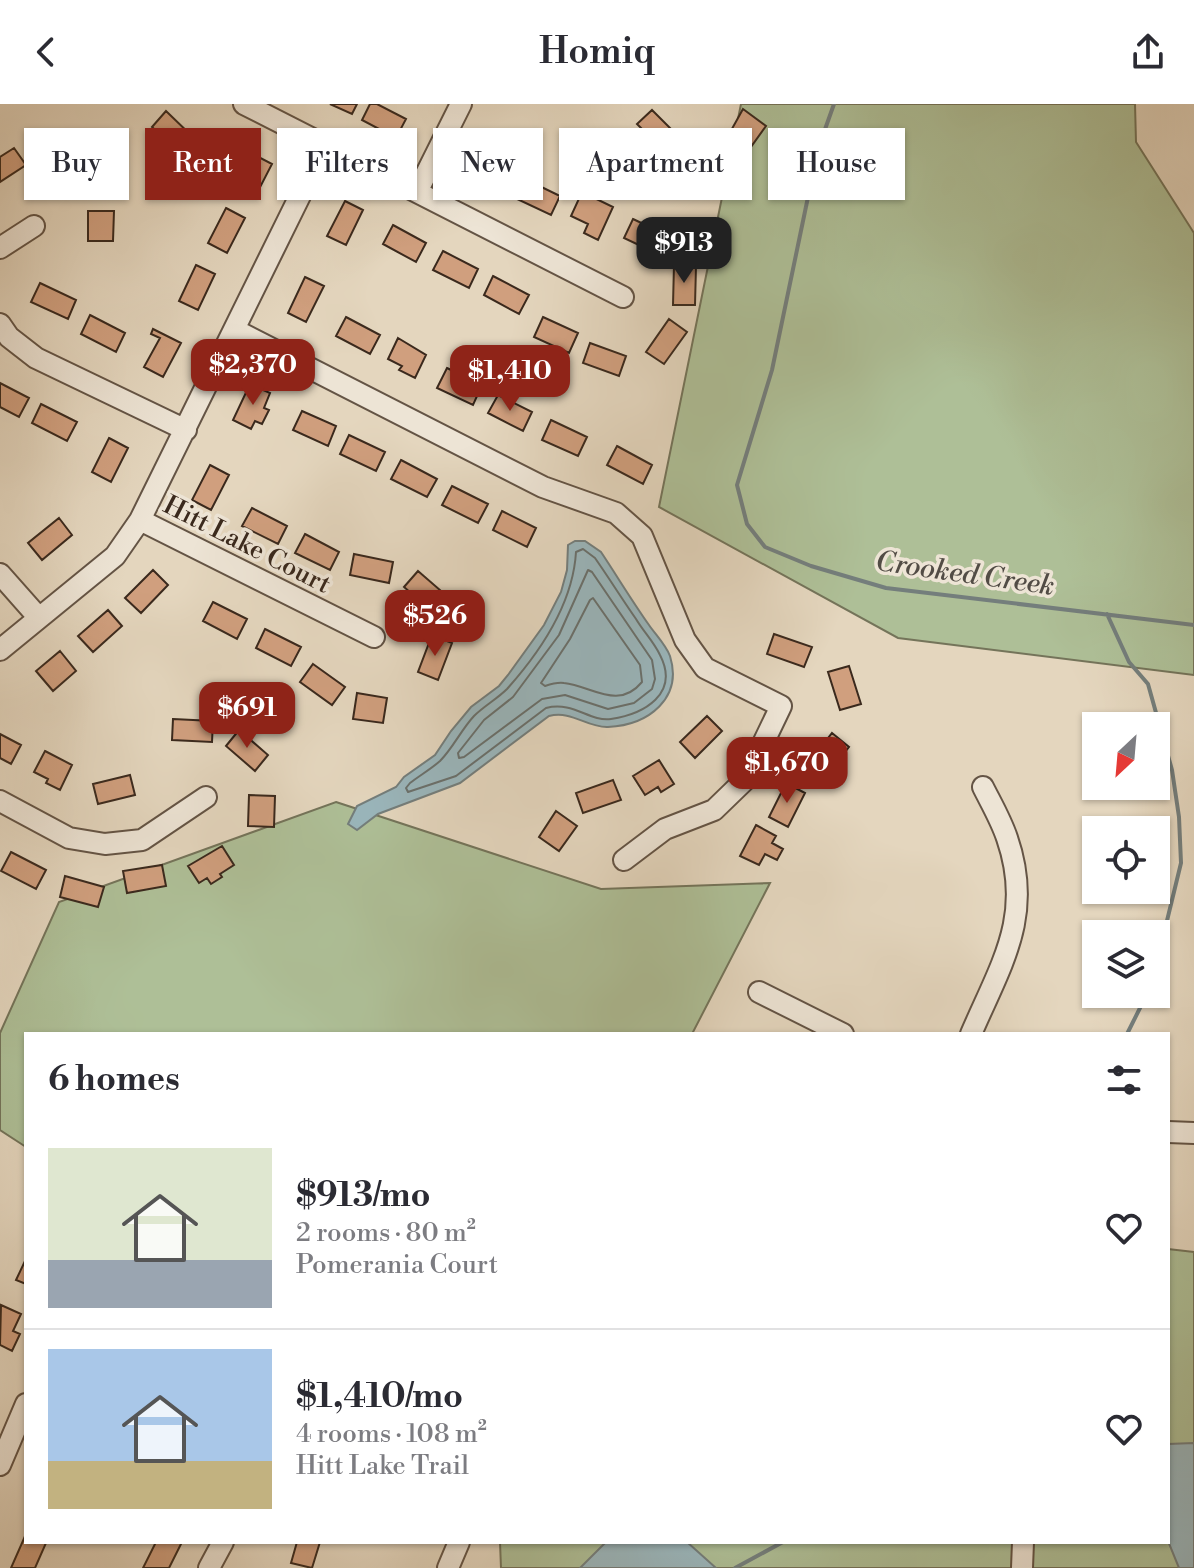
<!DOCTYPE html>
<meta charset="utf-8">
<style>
:root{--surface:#fff;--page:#f2f2f3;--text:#2b2b33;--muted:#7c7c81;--line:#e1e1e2;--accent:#8f2418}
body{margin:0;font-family:"Libre Bodoni",serif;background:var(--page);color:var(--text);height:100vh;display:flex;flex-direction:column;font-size:30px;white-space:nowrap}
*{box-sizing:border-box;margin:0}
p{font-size:26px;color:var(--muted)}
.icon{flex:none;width:44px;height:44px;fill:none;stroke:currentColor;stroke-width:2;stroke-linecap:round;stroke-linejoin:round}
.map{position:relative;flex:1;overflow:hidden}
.side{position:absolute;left:24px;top:928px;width:1146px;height:512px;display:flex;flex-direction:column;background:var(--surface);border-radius:0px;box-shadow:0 2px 6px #0004}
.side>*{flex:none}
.banner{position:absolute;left:24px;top:24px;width:1146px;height:72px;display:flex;gap:16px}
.needle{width:52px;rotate:206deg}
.buttons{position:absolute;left:1082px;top:608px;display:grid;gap:16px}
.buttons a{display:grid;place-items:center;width:88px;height:88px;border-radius:0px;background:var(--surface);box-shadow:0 2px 6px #0004;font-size:40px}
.price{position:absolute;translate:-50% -68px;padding:0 18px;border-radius:16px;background:var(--accent);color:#fff;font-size:26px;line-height:52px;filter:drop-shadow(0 2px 4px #0008)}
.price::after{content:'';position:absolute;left:50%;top:48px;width:24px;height:18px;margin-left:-12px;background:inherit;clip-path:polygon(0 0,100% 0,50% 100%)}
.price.active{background:#222;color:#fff}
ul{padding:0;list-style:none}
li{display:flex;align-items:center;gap:24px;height:200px;padding:0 24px}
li+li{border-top:2px solid var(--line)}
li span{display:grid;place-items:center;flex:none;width:224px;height:160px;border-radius:0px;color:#555}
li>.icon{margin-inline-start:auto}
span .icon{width:96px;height:96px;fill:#fffc;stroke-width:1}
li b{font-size:34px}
h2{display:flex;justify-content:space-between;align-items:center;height:96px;padding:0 24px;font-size:34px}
.tag{padding:0 28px;border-radius:0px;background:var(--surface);box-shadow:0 2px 6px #0004;font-size:28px;line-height:72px}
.tag.active{background:var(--accent);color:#fff}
header{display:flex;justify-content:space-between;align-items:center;height:104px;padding:0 24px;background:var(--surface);font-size:36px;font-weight:600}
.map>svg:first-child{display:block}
</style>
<header><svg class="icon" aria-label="back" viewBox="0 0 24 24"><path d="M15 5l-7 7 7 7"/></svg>Homiq<svg class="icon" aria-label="share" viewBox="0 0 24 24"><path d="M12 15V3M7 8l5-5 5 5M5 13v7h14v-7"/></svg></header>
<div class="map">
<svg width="1194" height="1464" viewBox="0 0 1194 1464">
<rect width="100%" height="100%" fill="#e4d6be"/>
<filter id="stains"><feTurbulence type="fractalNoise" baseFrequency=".0025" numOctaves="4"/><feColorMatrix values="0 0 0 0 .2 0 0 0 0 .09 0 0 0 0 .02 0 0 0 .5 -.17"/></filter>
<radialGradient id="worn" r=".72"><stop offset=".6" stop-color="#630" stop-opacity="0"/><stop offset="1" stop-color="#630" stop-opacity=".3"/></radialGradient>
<path fill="#aebf97" stroke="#74745a" stroke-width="2" d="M741,0H1135L1136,38L1194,129V571L898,534L659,403Z
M336,698L601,785L770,779L692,930H26V1043L0,1026V929L59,798Z
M1168,1145L1194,1148V1464H501L500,1438H1168Z"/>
<path fill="#9ab6bc" stroke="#747e7c" stroke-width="2" d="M575,437H585L601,448C617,472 632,497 649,521C655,530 666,541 670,552C683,594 649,621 608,623C587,624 572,606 549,612L460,679L378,710L357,726L348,720L357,702L396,683L404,673L435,651L451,627L471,603L499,582L508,571L544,521L561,488L567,466L568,441Z
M1194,1339V1464H1179L1168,1437V1340Z
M606,1438H687L716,1464H580Z"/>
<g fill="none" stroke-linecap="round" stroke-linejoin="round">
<path stroke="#6a706c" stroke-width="2" d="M583,445L595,454C609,474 622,495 636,515C643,527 654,538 660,551C680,590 644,610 611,615C589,618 574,597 546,604L456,672L408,688L406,684L410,679C419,672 431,665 440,657C453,644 461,626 474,612C484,602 497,595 507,585C541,547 573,499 576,448Z
M588,466L592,468L652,556L655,575L652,585L634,599L608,605L565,591L542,595L464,653L459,654L458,649L484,616L513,593L559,531Z
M593,494L640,561L642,578C618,607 592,582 564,579C558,578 551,580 545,582L541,579L570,535L590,496Z"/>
<path stroke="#747e7c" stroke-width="4" d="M834,0L818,45L772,266L737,381L747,420L765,443L811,462L886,484L1194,521
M1107,510L1129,558L1148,580L1172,666L1179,713L1181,759L1156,862
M1127,930L1147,890
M735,1464L783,1438"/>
</g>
<path fill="#d09f7e" stroke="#3a291d" stroke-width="2" d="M330,0H357L352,10Z
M370,0H377L406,15L396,34L362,16Z
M743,5L766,22L748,47L728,32Z
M652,6L673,27L658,41L637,20Z
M166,7L195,35L180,50L152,23Z
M699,32L717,34L714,60L681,55L683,36L698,38Z
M14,44L26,61L0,78V53Z
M59,49L94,68L83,87L48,67Z
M253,50L272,60L255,93L236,84Z
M478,50L513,69L503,88L468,69Z
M525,75L560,92L551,111L515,94Z
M582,88L613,103L598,136L584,129L588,120L571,112Z
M345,97L363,106L346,141L327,132Z
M226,104L245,114L227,149L208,139Z
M88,107H114L113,137H88Z
M633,115L669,132L660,151L624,134Z
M393,121L426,139L416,158L383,140Z
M443,147L478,165L469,184L433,166Z
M196,161L215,170L198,206L179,197Z
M674,161L696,162L695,201H673Z
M493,172L529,191L519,210L484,191Z
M305,173L324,182L306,218L288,209Z
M40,179L76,196L68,215L31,198Z
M90,211L125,229L116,248L81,230Z
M346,213L380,231L370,250L336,232Z
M543,213L578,229L569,249L534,233Z
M669,215L687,228L664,260L646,248Z
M153,225L181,239L163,273L144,263L160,234L151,230Z
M398,234L426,251L415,274L399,266L402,262L388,255Z
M590,239L626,252L619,272L583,259Z
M447,264L482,281L473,301L437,284Z
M0,279L29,294L19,313L0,303Z
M250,280L270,289L264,304L269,306L262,320L255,317L251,325L233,316Z
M498,291L532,308L523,327L488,309Z
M41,300L77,318L67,337L32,319Z
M302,307L336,322L328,342L293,326Z
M551,316L587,333L578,352L542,336Z
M349,331L385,348L376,367L340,350Z
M109,334L128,344L111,378L92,368Z
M617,342L652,361L643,380L607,361Z
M401,356L437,375L427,393L391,375Z
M210,361L229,371L211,406L192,396Z
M452,382L488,400L478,419L442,401Z
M252,404L287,422L278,440L242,422Z
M502,407L536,424L527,443L493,426Z
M59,414L72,431L42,456L28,439Z
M305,430L339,448L330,466L295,449Z
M354,450L393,458L389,479L350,471Z
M153,466L168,481L141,509L125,494Z
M418,467L448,493L434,509L404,483Z
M213,498L247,515L237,535L203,517Z
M108,506L122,522L93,548L78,532Z
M265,525L301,543L291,562L256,544Z
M774,530L812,543L804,563L767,550Z
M432,531L452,539L438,576L418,568Z
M60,547L76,567L53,587L36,567Z
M313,560L345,583L332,601L300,578Z
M849,562L861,600L840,606L828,568Z
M357,589L387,594L383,619L353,615Z
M707,612L722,627L695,654L680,638Z
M173,615L213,617L212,638L172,636Z
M239,626L268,651L255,667L226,642Z
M832,629L849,643L825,673L808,660Z
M0,630L21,641L11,660L0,654Z
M45,647L72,661L60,686L46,679L48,675L34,668Z
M659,656L674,680L661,688L658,683L645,691L633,672Z
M130,671L135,691L98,700L93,680Z
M613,676L621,696L583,709L576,689Z
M786,679L805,689L788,723L769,713Z
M249,691L275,692L274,723L248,722Z
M556,707L577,722L559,747L539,733Z
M756,721L776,732L772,739L783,745L777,756L765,750L759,761L740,752Z
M222,742L234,761L220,770L222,773L211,780L207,774L199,779L188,762Z
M11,748L46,766L36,785L1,767Z
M162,761L166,782L127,789L123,767Z
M65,772L104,783L98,803L60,793Z
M26,1155V1180L16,1176Z
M1,1201L21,1210L13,1227L20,1230L12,1247L0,1241Z
M26,1430V1438L46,1439L35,1464H11Z
M156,1438H182L169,1464H143Z
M297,1438H320L312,1464L291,1459Z"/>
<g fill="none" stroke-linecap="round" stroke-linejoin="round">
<g stroke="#645445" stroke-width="24">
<path id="minor" d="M244,0L623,193
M417,88L461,0
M0,144L34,122
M0,220L9,233L36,254L186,326
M235,226L543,383L616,409L642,432L685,536L705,564L781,602L746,675L714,706L665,725L624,756
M140,416L374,533
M0,470L39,514
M0,546L115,452L140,416L325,41
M0,697L69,734L105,740L142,736L206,693
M759,888L843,930
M971,930C1001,860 1034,812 1007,734C1001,716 991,699 983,683
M1168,1028L1194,1029
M0,1361L26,1300
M209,1464L223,1438
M448,1464L459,1438
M1022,1464L1023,1438"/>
</g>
<use href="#minor" stroke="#ede4d5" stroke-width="20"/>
</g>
<g text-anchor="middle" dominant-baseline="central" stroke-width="7" stroke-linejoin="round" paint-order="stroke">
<g font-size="26" fill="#3a291d" stroke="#ede4d5">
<text transform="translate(247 441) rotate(27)">Hitt Lake Court</text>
</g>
<g font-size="28" font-style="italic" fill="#524c45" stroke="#ede4d5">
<text transform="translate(965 470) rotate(8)">Crooked Creek</text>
</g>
</g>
<rect width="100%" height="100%" filter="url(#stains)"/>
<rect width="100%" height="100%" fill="url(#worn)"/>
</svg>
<div class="buttons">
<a><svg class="needle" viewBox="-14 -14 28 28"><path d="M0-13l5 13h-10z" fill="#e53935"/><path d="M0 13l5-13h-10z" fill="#7c7c81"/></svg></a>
<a><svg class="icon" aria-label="locate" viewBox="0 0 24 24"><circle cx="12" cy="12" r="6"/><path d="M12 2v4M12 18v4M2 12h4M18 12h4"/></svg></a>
<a><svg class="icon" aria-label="layers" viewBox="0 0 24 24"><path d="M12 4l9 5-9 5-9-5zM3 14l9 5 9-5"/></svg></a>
</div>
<b class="price active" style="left:684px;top:181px">$913</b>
<b class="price" style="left:253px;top:303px">$2,370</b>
<b class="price" style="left:510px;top:309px">$1,410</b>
<b class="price" style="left:435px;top:554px">$526</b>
<b class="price" style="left:247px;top:646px">$691</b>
<b class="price" style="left:787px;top:701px">$1,670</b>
<div class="banner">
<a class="tag">Buy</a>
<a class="tag active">Rent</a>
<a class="tag">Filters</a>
<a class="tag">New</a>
<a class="tag">Apartment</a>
<a class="tag">House</a>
</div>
<section class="side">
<h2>6 homes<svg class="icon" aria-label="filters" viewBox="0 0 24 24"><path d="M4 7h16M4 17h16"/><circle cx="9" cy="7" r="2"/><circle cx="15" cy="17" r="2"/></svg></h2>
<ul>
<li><span style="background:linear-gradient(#dfe7d0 70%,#9aa5b1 0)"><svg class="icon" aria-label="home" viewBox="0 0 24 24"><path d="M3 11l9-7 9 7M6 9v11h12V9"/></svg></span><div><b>$913/mo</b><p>2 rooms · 80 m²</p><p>Pomerania Court</p></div><svg class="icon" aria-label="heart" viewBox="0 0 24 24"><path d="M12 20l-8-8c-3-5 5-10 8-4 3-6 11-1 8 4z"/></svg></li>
<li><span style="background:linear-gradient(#a9c7e8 70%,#c2b280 0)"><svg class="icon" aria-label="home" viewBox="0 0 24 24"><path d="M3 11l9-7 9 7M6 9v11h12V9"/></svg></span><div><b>$1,410/mo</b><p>4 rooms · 108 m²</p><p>Hitt Lake Trail</p></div><svg class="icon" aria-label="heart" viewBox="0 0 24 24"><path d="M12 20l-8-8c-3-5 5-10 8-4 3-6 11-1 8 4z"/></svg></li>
</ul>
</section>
</div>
